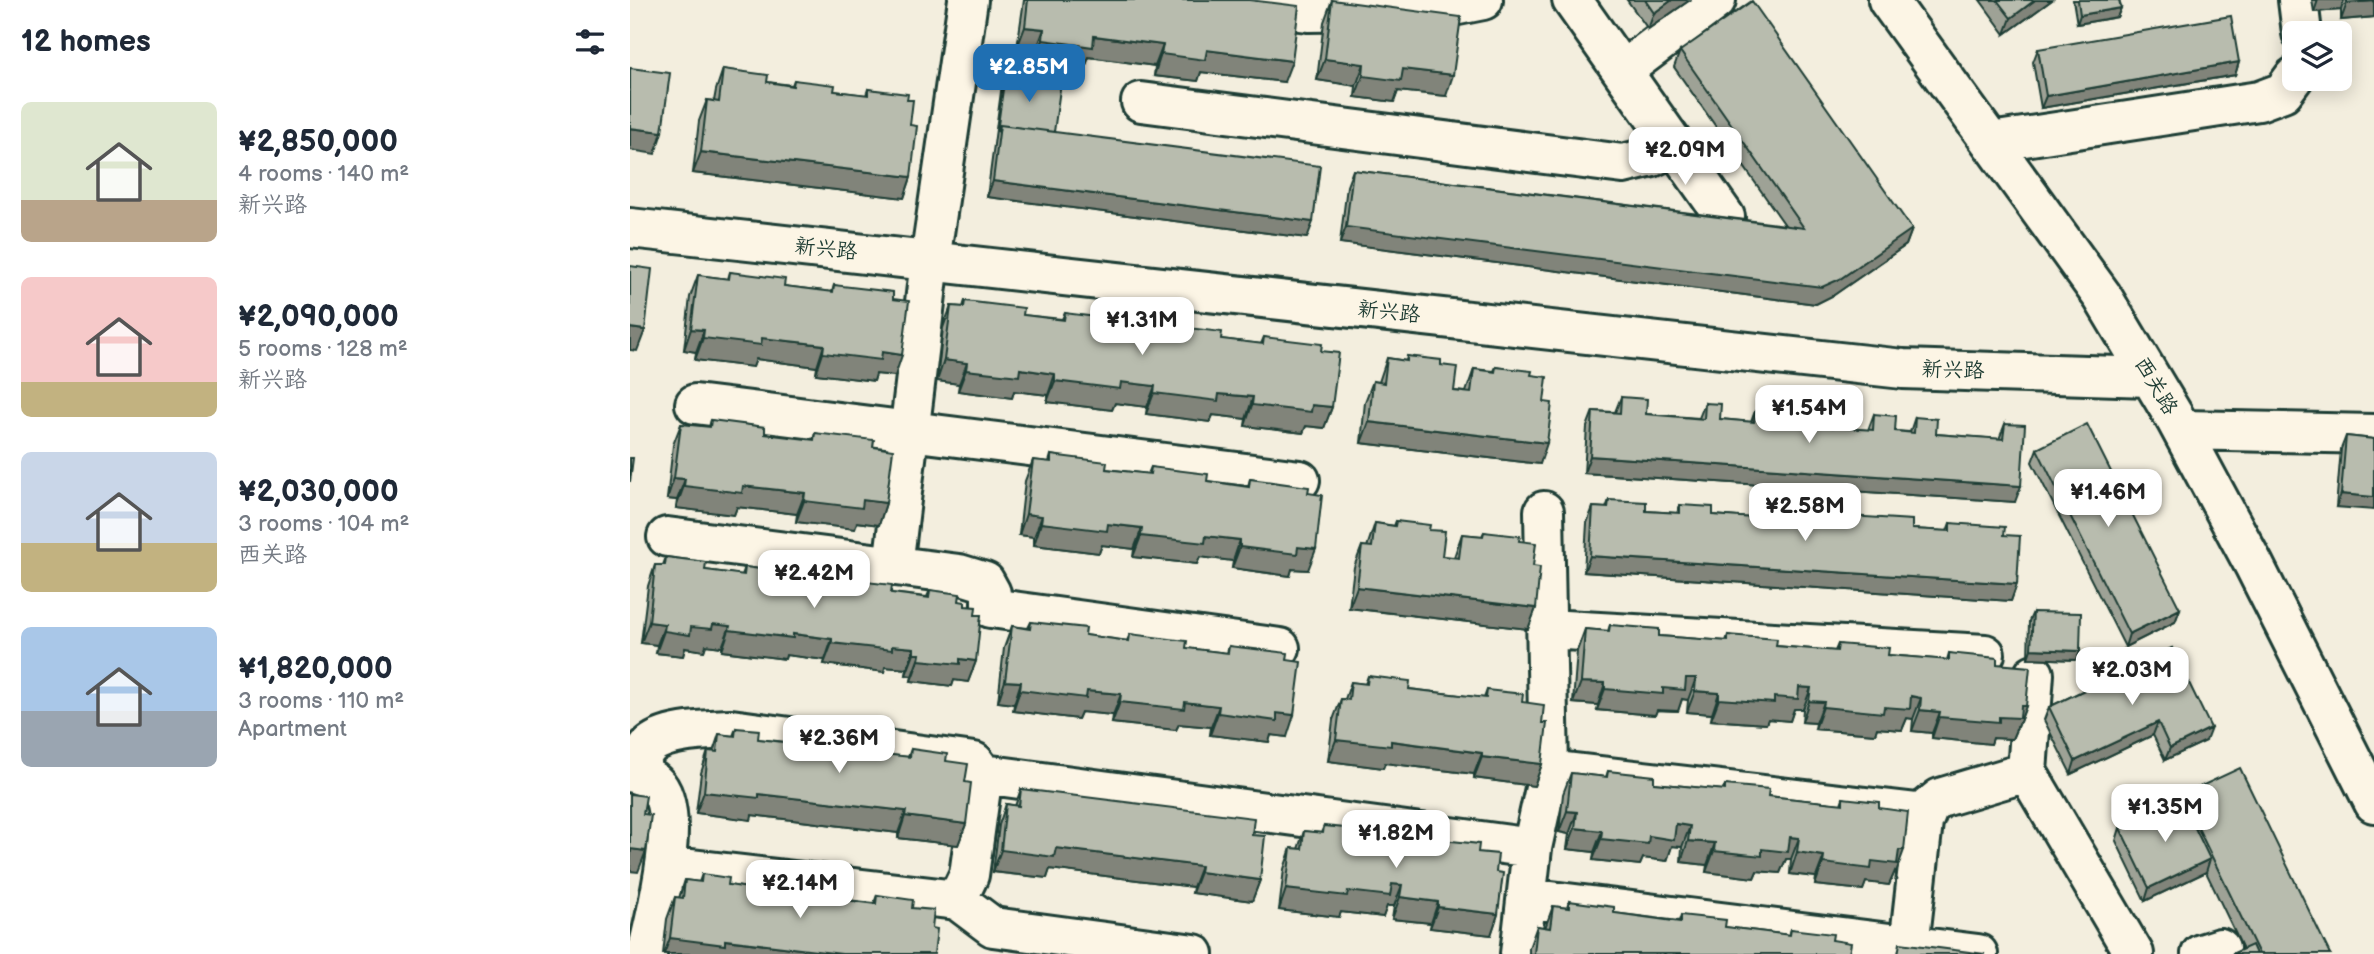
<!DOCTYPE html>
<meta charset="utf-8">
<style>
:root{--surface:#fff;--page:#f6f6f7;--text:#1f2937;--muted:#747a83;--accent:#1f6fb2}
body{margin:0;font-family:"Balsamiq Sans","LXGW WenKai TC",sans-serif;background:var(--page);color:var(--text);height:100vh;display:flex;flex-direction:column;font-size:26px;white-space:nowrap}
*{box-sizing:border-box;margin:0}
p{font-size:23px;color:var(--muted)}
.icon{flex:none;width:38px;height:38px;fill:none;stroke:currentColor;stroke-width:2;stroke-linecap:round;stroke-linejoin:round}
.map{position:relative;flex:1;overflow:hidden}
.drawer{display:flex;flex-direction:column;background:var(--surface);width:630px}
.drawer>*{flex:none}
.fabs{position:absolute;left:1652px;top:21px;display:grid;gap:14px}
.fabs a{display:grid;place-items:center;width:70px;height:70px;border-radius:10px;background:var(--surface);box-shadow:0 4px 18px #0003;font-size:35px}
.price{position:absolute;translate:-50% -60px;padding:0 16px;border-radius:14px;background:#fff;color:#222;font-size:23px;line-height:46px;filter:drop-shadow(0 2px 4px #0008)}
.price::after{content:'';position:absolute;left:50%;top:42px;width:21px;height:16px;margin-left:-10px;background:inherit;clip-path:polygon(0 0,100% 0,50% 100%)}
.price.active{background:var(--accent);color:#fff}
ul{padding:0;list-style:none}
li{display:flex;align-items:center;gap:21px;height:175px;padding:0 21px}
li span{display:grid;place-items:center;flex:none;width:196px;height:140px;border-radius:10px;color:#555}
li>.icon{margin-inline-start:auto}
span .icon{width:84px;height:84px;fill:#fffc;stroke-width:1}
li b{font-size:30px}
h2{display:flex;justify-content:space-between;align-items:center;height:84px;padding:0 21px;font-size:30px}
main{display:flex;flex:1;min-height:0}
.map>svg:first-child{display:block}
</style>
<main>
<section class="drawer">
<h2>12 homes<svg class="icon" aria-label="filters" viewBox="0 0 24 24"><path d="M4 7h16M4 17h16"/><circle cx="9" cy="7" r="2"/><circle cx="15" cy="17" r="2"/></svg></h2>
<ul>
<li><span style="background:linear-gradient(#dfe7d0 70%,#b9a48a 0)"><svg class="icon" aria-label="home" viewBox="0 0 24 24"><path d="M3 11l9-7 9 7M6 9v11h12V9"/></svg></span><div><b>¥2,850,000</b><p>4 rooms · 140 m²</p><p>新兴路</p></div></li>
<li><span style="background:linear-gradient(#f6c9c9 75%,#c2b280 0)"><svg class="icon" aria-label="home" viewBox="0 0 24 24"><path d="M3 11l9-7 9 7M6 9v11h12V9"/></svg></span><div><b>¥2,090,000</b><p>5 rooms · 128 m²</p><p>新兴路</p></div></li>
<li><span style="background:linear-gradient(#c9d6e8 65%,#c2b280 0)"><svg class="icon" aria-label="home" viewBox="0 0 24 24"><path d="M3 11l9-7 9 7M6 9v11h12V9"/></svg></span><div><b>¥2,030,000</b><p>3 rooms · 104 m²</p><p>西关路</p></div></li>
<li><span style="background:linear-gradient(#a9c7e8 60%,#9aa5b1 0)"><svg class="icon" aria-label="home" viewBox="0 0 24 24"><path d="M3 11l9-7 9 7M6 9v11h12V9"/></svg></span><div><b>¥1,820,000</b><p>3 rooms · 110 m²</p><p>Apartment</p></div></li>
</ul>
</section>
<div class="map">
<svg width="1744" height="954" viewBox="0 0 1744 954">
<rect width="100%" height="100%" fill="#f3eede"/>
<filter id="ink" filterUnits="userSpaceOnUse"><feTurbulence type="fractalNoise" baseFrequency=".0143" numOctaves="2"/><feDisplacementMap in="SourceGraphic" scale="14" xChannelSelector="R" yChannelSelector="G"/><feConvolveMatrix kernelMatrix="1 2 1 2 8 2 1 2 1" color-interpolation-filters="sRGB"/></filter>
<g filter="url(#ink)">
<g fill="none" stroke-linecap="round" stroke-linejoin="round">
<g stroke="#1f3d34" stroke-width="44">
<path id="minor" d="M582,0L678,12L803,10L853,0
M942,0L1095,217
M1258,0L1472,296L1546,420L1624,565L1744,803
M1668,0L1672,33
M992,71L1086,0
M511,102L993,164L1022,157L1045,146
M1361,142L1629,101L1653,92L1664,77
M0,228L1273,369L1520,377
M65,404L670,480
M1552,430L1744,434
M37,537L329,574L355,582L361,593V608L650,648
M263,566L300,261L338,0
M917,629L1355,654
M1404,674L1397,772L1504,954
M919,770L1296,814
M0,772C7,774 20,778 25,783C55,811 25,917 17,954
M5,773C9,765 12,754 18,747C34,730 79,730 101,729L344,762L353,774L902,848
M36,866L327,900L363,927L564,954
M897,898L1348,954
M327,900L339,875L353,774
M1279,946L1293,822L1299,807L1310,798L1397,772
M890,954L902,848L919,770L914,511
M1571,954L1590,948"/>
</g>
<use href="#minor" stroke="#fcf5e5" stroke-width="38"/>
</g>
<path fill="#9ea296" stroke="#1f3d34" stroke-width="2" d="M394,0H619L654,82L571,72L568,81L524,76L525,66L459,57L455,68L405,61L406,51L387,48Z
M702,0L816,96L768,91L764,102L725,97L726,86L687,80L694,22Z
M997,0H1060L1018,29Z
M1350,0H1422L1375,34Z
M1443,0H1489L1491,8L1487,17L1447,24Z
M1682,0H1744V17L1711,20V10L1684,12Z
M1408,49L1609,62L1605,75L1411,108L1403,62Z
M1050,51L1282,229L1276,245L1204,295L1186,304L710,243L717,186L723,170L1155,225L1044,67Z
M93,69L137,82L162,85L164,80L204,91L236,95L238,89L277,100L280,125L281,177L274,198L63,173L69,121L77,100L84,101L86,90Z
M375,75L424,132L677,238L357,197L372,84Z
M100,272L154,286L202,292L204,285L263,299L265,376L246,374L244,381L186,374L187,367L126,359L123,367L65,360L66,352L54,350L60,297L68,275L98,279Z
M335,301L393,315L432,319L435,313L490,327L532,332L534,325L591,339L631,344L634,337L691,351L702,407L694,428L676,426L673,433L615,426L616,419L583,415L580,422L516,414L517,407L485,403L482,410L417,402L418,395L384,391L382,398L328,391L329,384L307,381L313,328L321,306L333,307Z
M777,356L811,365L824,391L836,392L844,369L864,371L866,367L901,375L914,402L910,464L731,443L735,402L743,381L749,382L757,358L776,361Z
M991,397L1016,414L1069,418L1075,403L1090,419L1121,422L1125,411L1144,423L1177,425L1181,415L1201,427L1238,430L1244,414L1265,431L1280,432L1285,417L1306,434L1369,439L1375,424L1385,502L954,473L957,427L963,411L985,412Z
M81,420L135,434L183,440L185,433L243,447L256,503L249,525L227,522L225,529L166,522L167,514L107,507L104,515L46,508L47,500L37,499L43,445L51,424L79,427Z
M1716,436L1744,439L1706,507L1711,449Z
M1407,449L1550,609L1545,622L1495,647L1402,462Z
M421,455L476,469L518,474L521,467L577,481L618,486L620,479L678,493V570L662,569L660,576L602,568L603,561L570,557L567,564L503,557L504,549L472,545L469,553L404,545V537L389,535L395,481L403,460L419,462Z
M979,500L1016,511L1047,513L1050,505L1083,515L1120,518L1123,509L1183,522L1217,524L1220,516L1282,529L1317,531L1320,523L1374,535L1387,584L1381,601L954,572L957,523L963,507L976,508Z
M766,521L799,530L812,556L824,557L832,534L852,536L854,532L889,541L903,566L906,608L898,629L719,608L724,567L732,546L737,547L745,523L764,526Z
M36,557L75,570L112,575L115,567L170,582L210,587L212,579L261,593L297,597L300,590L329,601L345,615L346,661L338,682L324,680L322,686L281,681L282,676L276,675L277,669L255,667L254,672L194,664L195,660L156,655L155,659L92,651V647L76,645L74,651L55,648L53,656L26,653L27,645L11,643L18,586L25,565H33Z
M1403,612L1450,651L1447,660L1398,658L1399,621Z
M401,622L455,635L497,641L500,634L556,648L597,653L599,646L657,660V737L641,735L639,742L580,735L581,727L549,724L546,730L482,723L483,715L451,712L448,719L383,711L384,704L368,702L374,648L382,626L398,628Z
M980,625L1029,636L1096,641L1098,635L1146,646L1205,651L1208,644L1258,655L1317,660L1319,653L1367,664L1396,706L1388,727H1387L1382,739L1363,738L1361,744L1302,738V733L1282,731L1283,719L1277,718L1272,730L1247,728L1245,734L1185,729L1186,723L1172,722L1173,709H1164L1160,721L1138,719L1136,724L1081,720L1082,714L1057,712L1058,700L1052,699L1048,711L1027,710L1025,715L967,710L968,705L943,703L947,651L955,629L978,631Z
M1542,648L1576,741L1535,760L1523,735L1441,774L1414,720L1419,707Z
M738,676L779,689L854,698L857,690L892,702L912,723V764L904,786L844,778V774L755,763L753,768L698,761L703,720L711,699H715L721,682L735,684Z
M106,728L128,739L157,742L161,733L207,749L278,757L281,749L316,761L335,782L336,824L328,845L268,838V833L122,815L121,820L66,813L71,773L78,751L83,752L89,734L103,736Z
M978,771L1024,783L1093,790L1095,785L1138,796L1211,804L1213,798L1249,808L1266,872L1265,871L1259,885L1236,882L1233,890L1185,885L1186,877L1160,874L1161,859H1156L1150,873L1127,871L1124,878L1076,872L1077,865L1051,862L1052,847L1042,846L1037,861L1013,858L1010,865L963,860L964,852L937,849L939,834L929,832L933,794L941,773L976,777Z
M391,789L622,835L630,880L622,901L562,893L563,887L420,869L417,878L363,872L369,825L376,804L385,806Z
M1552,795L1700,954H1602L1613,949L1576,872L1515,901L1486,841L1490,828L1551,799Z
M694,826L735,839L810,847L813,840L848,852L866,872L868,914L861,935L800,928L801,923L762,919L764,906H757L753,917L711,912L709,917L649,910L654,869L661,848L668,849L674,831L691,833Z
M72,874L98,885L124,889L127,880L173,895L244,903L247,895L282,908L302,928L304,954H33L37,919L45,897L49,898L55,880L69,882Z
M939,901L984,913L1049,921L1051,915L1095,927L1159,935L1161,929L1202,940L1219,954H899V948L907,926L915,928L923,906L937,908Z"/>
<path fill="#81847a" stroke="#1f3d34" stroke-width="2" d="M1042,0H1060L1018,29L1024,13Z
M1405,0H1422L1375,34L1381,18Z
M1688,0H1714L1711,10L1684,12Z
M1744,1V17L1711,20L1717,3Z
M1491,8L1487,17L1447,24L1450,15Z
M395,27L414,29L406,51L387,48Z
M464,36L533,45L525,66L459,57L455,68L405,61L413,40Z
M577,50L662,61L654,82L571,72L568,81L524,76L531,54Z
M695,59L734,64L726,86L687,80Z
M1609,62L1605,75L1411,108L1416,96Z
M773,69L823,75L816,96L768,91L764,102L725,97L733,76Z
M0,128L32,132L25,154L0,150Z
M71,152L281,177L274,198L63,173Z
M363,181L683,222L677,238L357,197Z
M716,227L1282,229L1276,245L1204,295L1186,304L710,243Z
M0,328L15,330L7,351L0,350Z
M61,329L74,330L66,352L54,350Z
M73,338H132L194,345L187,367L126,359L123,367L65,360Z
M252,352L272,355L265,376L246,374L244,381L186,374L193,353Z
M314,360L337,363L329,384L307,381Z
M390,369L425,374L418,395L384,391L382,398L328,391L336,370Z
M425,381L491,382L525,386L517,407L485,403L482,410L417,402Z
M524,393L589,394L623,397L616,419L583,415L580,422L516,414Z
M622,405H682L702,407L694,428L676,426L673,433L615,426Z
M739,422L917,443L910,464L731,443Z
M960,456L1391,486L1385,502L954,473Z
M44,478L55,479L47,500L37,499Z
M54,486H113L175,493L167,514L107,507L104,515L46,508Z
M1711,494L1744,497V510L1706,507Z
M233,500L256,503L249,525L227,522L225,529L166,522L174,501Z
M396,514L412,516L404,537L389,535Z
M411,523L478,524L512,528L504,549L472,545L469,553L404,545Z
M511,536H576L610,540L603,561L570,557L567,564L503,557Z
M610,547H668L686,549L678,570L662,569L660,576L602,568Z
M960,556L1387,584L1381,601L954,572Z
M727,587L906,608L898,629L719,608Z
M1550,609L1545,622L1495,647L1499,634Z
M19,622L35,624L27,645L11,643Z
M83,624L100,626L92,647L76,645L74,651L55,648L53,656L26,653L34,631Z
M99,630L163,634L202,639L195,660L156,655L155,659L92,651Z
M202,643L262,646L284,648L277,669L255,667L254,672L194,664Z
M1401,649L1450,651L1447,660L1398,658Z
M284,654H290L282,676L276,675Z
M330,659L346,661L338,682L324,680L322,686L281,681L289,660Z
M1056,678H1066L1058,700L1052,699L1048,711L1027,710L1025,715L967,710L975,689L1033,688Z
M375,681L391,682L384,704L368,702Z
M951,682L975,683L968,705L943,703Z
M1169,687L1181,688L1173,709H1164L1160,721L1138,719L1136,724L1081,720L1089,699L1144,697Z
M390,690L457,691L491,694L483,715L451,712L448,719L383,711Z
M1065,691L1089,693L1082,714L1057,712Z
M1281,696L1291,698L1283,719L1277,718L1272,730L1247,728L1245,734L1185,729L1193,707H1254Z
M1179,701L1194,702L1186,723L1172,722Z
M490,702H555L589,706L581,727L549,724L546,730L482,723Z
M1391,706H1396L1388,727H1387L1382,739L1363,738L1361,744L1302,738L1309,717H1369Z
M1290,710L1310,712L1302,733L1282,731Z
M588,713H647L664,715L657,737L641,735L639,742L580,735Z
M1528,722L1523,735L1441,774L1445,761Z
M1581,728L1576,741L1535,760L1540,748Z
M706,740L761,741L852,753L844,774L755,763L753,768L698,761Z
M852,757L912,764L904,786L844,778Z
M74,792L129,794L276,811L268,833L122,815L121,820L66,813Z
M937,811L947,812L939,834L929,832Z
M275,816L336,824L328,845L268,838Z
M1046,824L1060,826L1052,847L1042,846L1037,861L1013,858L1010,865L963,860L971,839L1019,836Z
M945,828L972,831L964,852L937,849Z
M1160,837L1169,838L1161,859H1156L1150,873L1127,871L1124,878L1076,872L1084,851L1132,849Z
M1058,841L1085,843L1077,865L1051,862Z
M426,848L571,866L563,887L420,869L417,878L363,872L371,850Z
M1,849L16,851L8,872L0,871Z
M1269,850H1274L1266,872L1265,871L1259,885L1236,882L1233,890L1185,885L1193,863L1242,861Z
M1167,852L1194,856L1186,877L1160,874Z
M1580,859L1576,872L1515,901L1519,888Z
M570,872L630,880L622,901L562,893Z
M762,884L772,885L764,906H757L753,917L711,912L709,917L649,910L656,889L718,891Z
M770,897L808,902L801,923L762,919Z
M808,907L868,914L861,935L800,928Z
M40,938L95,940L212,954H34Z"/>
<path fill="#b8bcae" stroke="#1f3d34" stroke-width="2" d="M398,0H619L669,6L662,61L577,50L575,60L531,54L533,45L464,36L463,47L413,40L414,29L395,27Z
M702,0L831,17L823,75L773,69L771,81L733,76L734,64L695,59Z
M1015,0H1042L1024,13Z
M1367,0H1405L1381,18Z
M1448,0H1489L1491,8L1450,15Z
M1717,0H1744V1L1717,3Z
M1122,1L1282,229L1210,279L1192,287L716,227L723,170L1174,228L1050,51Z
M1601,16L1609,62L1416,96L1408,49Z
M0,68L40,73L32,132L0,128Z
M93,69L138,75L137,82L163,86L164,80L205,85L204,91L238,95V89L278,94L277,100H283L280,125L287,126L281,177L71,152L77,100L89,102Z
M375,75L431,82L424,132L370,125L367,132Z
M370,125L690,166L683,222L363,181Z
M0,266L22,269L15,330L0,328Z
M100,272L155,279L154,286L203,292L204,285L263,292V299L279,301L272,355L252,352L251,360L193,353L194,345L132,338L131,345L73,338L74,330L61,329L68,275L99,279Z
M335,301L394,308L393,315L434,320L435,313L490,320V327L533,332L534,325L592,332L591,339L633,344L634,337L692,344L691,351L709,353L702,407L682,405L681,412L622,405L623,397L589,394L588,401L524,393L525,386L491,382L490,389L425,381V374L390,369L389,376L336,370L337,363L314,360L321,306L334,307Z
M777,356L811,360V365L827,367L824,391L841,393L844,369L865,372L866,367L902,371L901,375L917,377L914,402L922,403L917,443L739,422L743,381L754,383L757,358L777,361Z
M991,397L1017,399L1016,414L1074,419L1075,403L1091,404L1090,419L1124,422L1125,411L1145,413L1144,423L1180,425L1181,415L1202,416L1201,427L1243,430L1244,414L1266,416L1265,431L1284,433L1285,417L1307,419L1306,434L1373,439L1375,424L1395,425L1391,486L960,456L963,411L990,413Z
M81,420L135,427V434L184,440L185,433L244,440L243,447L263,450L256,503L233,500L232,508L174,501L175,493L113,486L112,493L54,486L55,479L44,478L51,424L80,427Z
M1457,424L1550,609L1499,634L1407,449Z
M1716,436L1744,439V497L1711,494Z
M421,455L477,462L476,469L520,474L521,467L578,474L577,481L619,487L620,479L679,487L678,493L692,495L686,549L668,547L667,554L610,547V540L576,536L575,543L511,536L512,528L478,524L477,531L411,523L412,516L396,514L403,460L421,462Z
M0,458H3L0,482Z
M979,500L1016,502V511L1050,513V505L1083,507V515L1123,518V509L1183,514V522L1219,525L1220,516L1282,520V529L1320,531V523L1375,527L1374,535L1390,536L1387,584L960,556L963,507L978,508Z
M766,521L800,525L799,530L815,531L812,556L829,558L832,534L853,536L854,532L890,536L889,541L906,543L903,566L910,567L906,608L727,587L732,546L742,547L745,523L765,526Z
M36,557L76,562L75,570L114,575L115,567L171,574L170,582L211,587L212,579L262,585L261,593L299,598L300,590L330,594L329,601L335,602V606L346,607L345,615H351L346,661L330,659V664L289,660L290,654H284V648L262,646V650L202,643V639L163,634V638L99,630L100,626L83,624L82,629L61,627L60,635L34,631L35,624L19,622L25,565H35Z
M1403,612L1451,613L1450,651L1401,649Z
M401,622L456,628L455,635L499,641L500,634L557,641L556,648L598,653L599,646L658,653L657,660L671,662L664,715L647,713V721L588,713L589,706L555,702L554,709L490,702L491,694L457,691L456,698L390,690L391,682L375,681L382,626L400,629Z
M980,625L1029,629V636L1098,641V635L1147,639L1146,646L1207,651L1208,644L1259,648L1258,655L1319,660V653L1367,658V664L1400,667L1396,706H1391L1390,718L1369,717V722L1309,717L1310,712L1290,710L1291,698L1281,696L1280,709L1254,707L1253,713L1193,707L1194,702L1179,701L1181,688L1169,687L1168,699L1144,697V703L1089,699V693L1065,691L1066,678H1056L1055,690L1033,688V694L975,689V683L951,682L955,629L979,631Z
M1542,648L1581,728L1540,748L1528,722L1445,761L1419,707Z
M738,676L780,681L779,689L856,698L857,690L893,694L892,702L914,705L912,723H917L912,764L852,757V753L761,741V746L706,740L711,699L719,700L721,682L737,684Z
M106,728L129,730L128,739L160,743L161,733L208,739L207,749L280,757L281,749L317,754L316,761L338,764L335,782L341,783L336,824L275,816L276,811L129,794V798L74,792L78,751L87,752L89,734L105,736Z
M1610,768L1700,954H1629L1552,795Z
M978,771L1024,776V783L1095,790V785L1139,789L1138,796L1213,804V798L1249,802V808L1278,812L1274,850H1269L1267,864L1242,861L1241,869L1193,863L1194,856L1167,852L1169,838L1160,837L1158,852L1132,849V856L1084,851L1085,843L1058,841L1060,826L1046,824L1044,840L1019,836L1018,844L971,839L972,831L945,828L947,812L937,811L941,773L977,777Z
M391,789L624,818L622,835L635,836L630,880L570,872L571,866L426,848L424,857L371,850L376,804L389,806Z
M0,794L16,796L13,814L21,815L16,851L1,849L0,853Z
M1551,799L1580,859L1519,888L1490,828Z
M694,826L736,830L735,839L812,848L813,840L849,844L848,852L868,854L866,872L873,873L868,914L808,907V902L770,897L772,885L762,884L760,896L718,891L717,896L656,889L661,848L672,849L674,831L693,833Z
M72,874L99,878L98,885L126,889L127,880L174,885L173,895L246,904L247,895L283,900L282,908L304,910L302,928L307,929L304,954H212L95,940V945L40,938L45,897L53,898L55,880L71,882Z
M939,901L984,907V913L1051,922V915L1096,920L1095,927L1160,935L1161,929L1203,934L1202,940L1221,943L1219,954H904L907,926L920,928L923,906L939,908Z
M1270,943L1355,954H1268Z
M1622,945L1626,954H1602Z"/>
</g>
<g text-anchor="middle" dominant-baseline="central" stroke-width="5" stroke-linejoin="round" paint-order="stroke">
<g font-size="21" fill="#1f3d34" stroke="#fcf5e5">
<text transform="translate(196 249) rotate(6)">新兴路</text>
<text transform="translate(759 312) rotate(6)">新兴路</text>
<text transform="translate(1323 370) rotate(2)">新兴路</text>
<text transform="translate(1526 386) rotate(59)">西关路</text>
</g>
</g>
</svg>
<div class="fabs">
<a><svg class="icon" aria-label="layers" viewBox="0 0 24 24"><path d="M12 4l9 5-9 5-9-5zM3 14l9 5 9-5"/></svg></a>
</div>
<b class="price active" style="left:399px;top:104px">¥2.85M</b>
<b class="price" style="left:1055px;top:187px">¥2.09M</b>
<b class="price" style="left:512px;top:357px">¥1.31M</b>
<b class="price" style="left:1179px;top:445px">¥1.54M</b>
<b class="price" style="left:1478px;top:529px">¥1.46M</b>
<b class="price" style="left:1175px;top:543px">¥2.58M</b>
<b class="price" style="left:184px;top:610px">¥2.42M</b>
<b class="price" style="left:1502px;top:707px">¥2.03M</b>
<b class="price" style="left:209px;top:775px">¥2.36M</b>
<b class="price" style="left:1535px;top:844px">¥1.35M</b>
<b class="price" style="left:766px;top:870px">¥1.82M</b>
<b class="price" style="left:170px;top:920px">¥2.14M</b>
</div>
</main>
